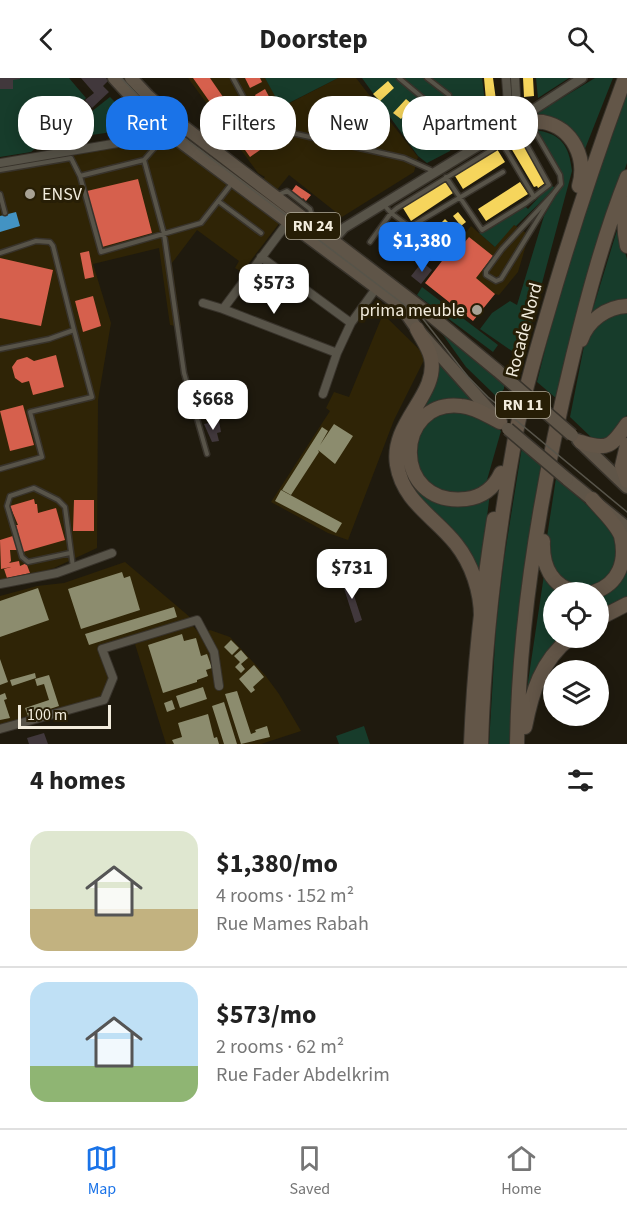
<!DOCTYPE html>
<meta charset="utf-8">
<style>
:root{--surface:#fff;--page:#f6f6f6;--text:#222;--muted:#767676;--line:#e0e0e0;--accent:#1a73e8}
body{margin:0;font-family:"Source Sans 3",sans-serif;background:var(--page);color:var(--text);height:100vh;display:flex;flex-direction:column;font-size:22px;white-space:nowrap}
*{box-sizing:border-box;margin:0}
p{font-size:20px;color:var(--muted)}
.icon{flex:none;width:33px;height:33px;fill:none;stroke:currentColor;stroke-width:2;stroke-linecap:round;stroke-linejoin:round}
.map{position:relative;height:666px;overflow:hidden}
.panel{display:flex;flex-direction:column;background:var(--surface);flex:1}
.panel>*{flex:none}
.guide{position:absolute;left:18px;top:18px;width:591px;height:54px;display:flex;gap:12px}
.buttons{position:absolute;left:543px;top:504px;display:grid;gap:12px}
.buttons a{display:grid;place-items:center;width:66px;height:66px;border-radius:50%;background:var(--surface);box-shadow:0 3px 15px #0003;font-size:30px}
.scale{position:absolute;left:18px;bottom:15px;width:93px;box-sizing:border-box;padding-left:6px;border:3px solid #f2ecdd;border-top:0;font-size:16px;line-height:21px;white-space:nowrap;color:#f2ecdd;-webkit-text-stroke:4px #271e06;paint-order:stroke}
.price{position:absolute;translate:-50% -51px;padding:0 14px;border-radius:12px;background:#fff;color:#222;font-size:20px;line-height:39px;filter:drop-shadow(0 2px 3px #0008)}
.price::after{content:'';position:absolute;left:50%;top:36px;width:18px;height:14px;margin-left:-9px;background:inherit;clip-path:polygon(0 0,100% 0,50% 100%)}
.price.selected{background:var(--accent);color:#fff}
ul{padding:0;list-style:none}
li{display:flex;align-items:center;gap:18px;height:150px;padding:0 30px}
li+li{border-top:2px solid var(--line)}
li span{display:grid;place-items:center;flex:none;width:168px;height:120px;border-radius:18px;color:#555}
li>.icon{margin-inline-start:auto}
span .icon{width:72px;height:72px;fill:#fffc;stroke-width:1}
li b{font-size:26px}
h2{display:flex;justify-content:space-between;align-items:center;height:72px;padding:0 30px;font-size:26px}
.chip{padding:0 21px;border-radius:24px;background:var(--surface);box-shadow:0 3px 15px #0003;font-size:21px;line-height:54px}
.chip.selected{background:var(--accent);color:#fff}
header{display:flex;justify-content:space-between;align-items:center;height:78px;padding:0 30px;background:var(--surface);font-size:27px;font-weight:700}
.dock{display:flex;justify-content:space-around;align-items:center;height:84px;border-top:2px solid var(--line);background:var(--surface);font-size:16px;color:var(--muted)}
.dock a{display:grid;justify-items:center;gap:3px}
.dock .selected{color:var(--accent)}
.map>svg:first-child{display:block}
</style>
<header><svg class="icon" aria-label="back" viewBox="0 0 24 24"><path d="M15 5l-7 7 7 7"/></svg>Doorstep<svg class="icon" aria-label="search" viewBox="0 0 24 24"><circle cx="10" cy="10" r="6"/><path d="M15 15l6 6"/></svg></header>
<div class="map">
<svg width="627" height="666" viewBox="0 0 627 666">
<rect width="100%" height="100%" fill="#1f1a0e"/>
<path fill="#2f2406" d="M188,0H265L282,29L338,0H356L418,79L414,94L342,139L289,97L276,113L260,104L265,99L258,95Z
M173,61L281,143L242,194L235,190L239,183L197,152L172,185L181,249L170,247L159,170L93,186L111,245L98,322L97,470L54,490L0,505V89L154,63L160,71Z
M513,146L529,157L518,194L499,217L495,216L473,243L425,205L471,148L495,169Z
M383,236L426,278L394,342L348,462L328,455L271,424L330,333L326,330L334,314L349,319Z
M125,484L191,540L98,568L109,602L100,620L0,648V518L37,508L64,505Z
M191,546L200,556L210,552L230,559L265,597L279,616L301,653L261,666H166L135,566Z"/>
<path fill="#173c2b" d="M0,0H69L86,20L82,24L91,34L110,19L148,57H138L126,52L43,64L31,74L0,79Z
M265,0H338L281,29Z
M362,0H482L485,24L498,22L501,41L457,68L471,27L458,24L444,62L452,68L450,73L427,85L418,78Z
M536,0H569L538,20Z
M595,0H613L583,76L572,58L529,40Z
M627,9V85L613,126L557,321L537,304L572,163Z
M534,52C561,55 569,67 572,93L522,280L480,251L492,235L510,223L517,227L544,138L559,112L561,104Z
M550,107L554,109V111L516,148L514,147L495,169L479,155L490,151L525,128L528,131Z
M618,149L627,181V224L591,237Z
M422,209L498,267L493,274L417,217Z
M627,233V337L614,360L608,363L594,362L570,339L585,263L590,254L607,237Z
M436,247L504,307V311L497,319L466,289Z
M432,272L484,332L437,328L404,376C404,392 412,402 422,413L490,415L479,502L428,436L401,390L409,345Z
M455,331L486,341L501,353L485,409L470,416L432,411L412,381L424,342Z
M522,369L544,388L513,666H489L496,549L504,481Z
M556,400L602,440L619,463L618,491L594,511H578L560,502L545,472Z
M627,486V523L599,537V517Z
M544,497L560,514H554V560H562L525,624Z
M364,648L370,666H339L336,658Z"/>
<path fill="#f6d55c" d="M484,0H493L496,22H486Z
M523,0H533L534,18L524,19Z
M388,3L394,10L380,23L373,16Z
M406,21L413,27L401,41L393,35Z
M459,25L467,28L456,65L447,62Z
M428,36L436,41L427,58L418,53Z
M519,62L520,64L522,63L546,102L543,103L545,105L538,110L537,108L534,109L511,70Z
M497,71L505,84L463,111L455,98Z
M445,102L453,115L411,143L403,130Z
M520,104L528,116L486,143L478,131Z
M458,134L466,144L461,148L453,138Z
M445,141L455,151L448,159L437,149Z"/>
<path fill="#d6604d" d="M193,0H210L232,32L221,40Z
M245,0H260L262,4L250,10Z
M265,11L275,30L289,34L285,46L272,43L264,36L255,17Z
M137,31L152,46L147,51L132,36Z
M234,34L260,72L250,79L223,41Z
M138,101L152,155L102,169L87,113Z
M296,107L311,117L306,123L303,120L299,125L289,117Z
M469,159L493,178L476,200L495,216L473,243L425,205L445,179L449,183Z
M89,173L94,199L85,201L80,175Z
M0,180L53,192L41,248L0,240Z
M93,218L101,248L83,254L75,223Z
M56,277L64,309L33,317L29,303L22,305L15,300L12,289L17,282L27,279L34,283Z
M23,327L34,367L10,373L0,333Z
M34,421L35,426H37L38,435L56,430L65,462L23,474L16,447H18L10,428Z
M74,422H94V453H73Z
M16,457L19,472H10L11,483L9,485L19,483L20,488L29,484V487H27L30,495L7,500L4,491L11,489L1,491L0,462Z"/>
<path fill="#4393c3" d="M16,134L20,148L0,154V138Z"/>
<path fill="#8c8c6e" d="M334,346L353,358L335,386L318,372L319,374L291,417L282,412L322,349L328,353L320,367Z
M281,412L342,445L336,455L275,423Z
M122,494L124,500L130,498L140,532L81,551L68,511Z
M38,510L49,542L0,559V523Z
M174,529L177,539L89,567L85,556Z
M182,556L184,563L196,560L201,578L207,576L212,590L206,592L208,598L197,602V604L163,615L148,567Z
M231,562L239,570L232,577L224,569Z
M241,572L248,580L241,586L245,591L241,595L235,589L240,584L234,578Z
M0,581L8,604L0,607Z
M254,587L264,599L253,609L255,612L251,615L239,601Z
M35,595L36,600L12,608L10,602Z
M49,597L59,628L28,638L25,630L49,622L44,606L37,608L35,601Z
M203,609L207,621L180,630L176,618Z
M237,613L251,656L256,654L255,652L267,648L270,659L241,666L225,616Z
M5,615L7,621L4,622L10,640L0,642V617Z
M172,622L175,631L167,634L164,625Z
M224,624L237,666H224L212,628Z
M208,636L214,660L217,659L219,666H174L172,662L182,659L178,645Z"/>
<path fill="#41383c" d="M0,0H20V1L13,2V11H0Z
M81,0H106L108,3L103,8L109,14L92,30L85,22L94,15Z
M394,155L403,161L389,180L380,173Z
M411,160L430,174L424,183L405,169Z
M422,184L432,192L421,206L411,198Z
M219,343L221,354L217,355L219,363L212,364L204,346Z
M348,499L362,542L355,545L341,501Z
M44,655L48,666H29L27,660Z"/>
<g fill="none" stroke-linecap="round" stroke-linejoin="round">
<g stroke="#38332b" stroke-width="7">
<path id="service" d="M233,0L253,37L265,49L404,80L431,92
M399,0L436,31L442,33L450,27L449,17L427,0
M531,47L560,97L561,106L554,115
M506,72L534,119
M144,82L165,58
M0,92L71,80L80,98L144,82L164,156L184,295L207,376
M80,98L101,174L201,145L233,104
M554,115L501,201L496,203L486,197V193L502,171Z
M0,116L5,135
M276,118L287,113L310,131L313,142
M218,123L261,155
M384,127L391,135L410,149L503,94
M370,164L391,135L397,130L511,60L516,58L523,60L549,107L526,125L482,152L446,99
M0,175L36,163L50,164L53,168L74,252L49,261L0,271
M0,391L42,379L30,334L92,319L74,252
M70,475L28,484L22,479L7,428L10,418L34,410L58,422L65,429L73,489"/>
</g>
<g stroke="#38332b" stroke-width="10">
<path id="minor" d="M506,0L509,38L513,45
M515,0L517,33L522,39
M0,85L171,56
M261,179L351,245
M203,225L223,231L337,275
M223,231L288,144
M323,316L337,275L351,245L377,209
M0,506L57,495L112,475
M0,651L104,622L113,600L102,571L197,542L214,574L219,608"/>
</g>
<g stroke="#38332b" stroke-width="12">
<path id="tertiary" d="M329,167L344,150L509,49L513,45L582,0"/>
</g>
<g stroke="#38332b" stroke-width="15">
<path id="primary" d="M114,0L138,26L181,64L401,228L417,251L498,342
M131,0L148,18L175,42L429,236L498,293
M578,362L627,409
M567,401L627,450"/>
</g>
<g stroke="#38332b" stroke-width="16">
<path id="motorway" d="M514,44C524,45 534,43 543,44C573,50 587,80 579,108
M627,126C623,140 624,154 627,168
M417,251C422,261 429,270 431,280C439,317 390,344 397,387C403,424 435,439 456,466C472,486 481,514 481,539
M581,262C588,242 607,229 627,228
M500,344C488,338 475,329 461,328C394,320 390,429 466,421C483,419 494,410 501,395
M581,364C608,373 612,368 627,346
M627,367L622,388L627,403
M592,421C601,432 616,445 621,458C627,483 619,506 594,514
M543,463C542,487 551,507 575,514
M598,541L627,526
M525,649C532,614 541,583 570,560
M471,666C474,591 482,516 494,441
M481,666C484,566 497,459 515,360C523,318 535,277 547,237C570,157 596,78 625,0
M517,666C519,536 542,404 573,278C588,217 604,157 627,99"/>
</g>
<use href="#service" stroke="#585449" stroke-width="4"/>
<use href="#minor" stroke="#585449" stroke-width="8"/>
<use href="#tertiary" stroke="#585449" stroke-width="9"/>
<use href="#primary" stroke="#5f5548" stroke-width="12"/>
<use href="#motorway" stroke="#635648" stroke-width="14"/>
<path stroke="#57544a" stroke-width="1.5" d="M121,0L143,23L179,56L423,241L468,299L488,319L627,434"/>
<g stroke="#38332b" stroke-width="15" stroke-linecap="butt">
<path id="primary-bridge" d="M498,293L572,357
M508,351L567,401"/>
</g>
<use href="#primary-bridge" stroke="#5f5548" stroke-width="12"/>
</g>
<g fill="#a8a295" stroke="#271e06" stroke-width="2">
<circle cx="30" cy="116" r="6"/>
<circle cx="477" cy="232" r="6"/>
</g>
<g text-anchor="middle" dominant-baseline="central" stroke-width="6" stroke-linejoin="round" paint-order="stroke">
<g fill="#271e06" stroke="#b5ae9c" stroke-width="1.5">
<rect x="286" y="135" width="54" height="26" rx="4.5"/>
<rect x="496" y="314" width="54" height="26" rx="4.5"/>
</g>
<g font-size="16" font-weight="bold" fill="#f2ecdd">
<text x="313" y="148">RN 24</text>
<text x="523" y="327">RN 11</text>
</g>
<g font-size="18" fill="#f2ecdd" stroke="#271e06" text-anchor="start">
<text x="42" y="116">ENSV</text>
<text x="465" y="232" text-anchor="end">prima meuble</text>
</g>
<g font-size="18" fill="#f2ecdd" stroke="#271e06">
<text transform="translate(524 252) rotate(-75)">Rocade Nord</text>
</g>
</g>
</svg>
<div class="buttons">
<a><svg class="icon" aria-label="locate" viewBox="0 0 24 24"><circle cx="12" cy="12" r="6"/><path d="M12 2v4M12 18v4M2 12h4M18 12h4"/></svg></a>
<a><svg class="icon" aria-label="layers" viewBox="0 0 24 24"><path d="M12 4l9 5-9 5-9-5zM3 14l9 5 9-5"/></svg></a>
</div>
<div class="scale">100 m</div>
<b class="price selected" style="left:422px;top:195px">$1,380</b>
<b class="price" style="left:274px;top:237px">$573</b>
<b class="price" style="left:213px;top:353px">$668</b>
<b class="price" style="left:352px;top:522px">$731</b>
<div class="guide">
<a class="chip">Buy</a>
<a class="chip selected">Rent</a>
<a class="chip">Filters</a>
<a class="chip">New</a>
<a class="chip">Apartment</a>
</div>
</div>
<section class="panel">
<h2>4 homes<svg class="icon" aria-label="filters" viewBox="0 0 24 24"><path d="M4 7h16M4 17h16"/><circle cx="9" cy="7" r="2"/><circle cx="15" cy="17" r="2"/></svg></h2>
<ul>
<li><span style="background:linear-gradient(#dfe7d0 65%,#c2b280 0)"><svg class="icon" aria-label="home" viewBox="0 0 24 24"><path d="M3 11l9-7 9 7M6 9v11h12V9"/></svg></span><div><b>$1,380/mo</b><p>4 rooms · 152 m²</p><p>Rue Mames Rabah</p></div></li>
<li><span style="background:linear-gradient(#bfe0f5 70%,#8fb573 0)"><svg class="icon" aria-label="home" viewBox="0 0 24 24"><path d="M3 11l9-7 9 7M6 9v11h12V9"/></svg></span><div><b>$573/mo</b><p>2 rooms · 62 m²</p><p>Rue Fader Abdelkrim</p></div></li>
</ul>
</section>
<nav class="dock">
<a class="selected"><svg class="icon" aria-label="map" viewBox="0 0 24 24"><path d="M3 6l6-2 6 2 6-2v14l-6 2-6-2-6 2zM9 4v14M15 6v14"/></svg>Map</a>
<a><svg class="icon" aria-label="saved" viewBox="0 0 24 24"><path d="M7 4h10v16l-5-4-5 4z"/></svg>Saved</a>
<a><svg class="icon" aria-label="home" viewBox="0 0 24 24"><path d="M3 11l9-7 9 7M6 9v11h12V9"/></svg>Home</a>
</nav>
